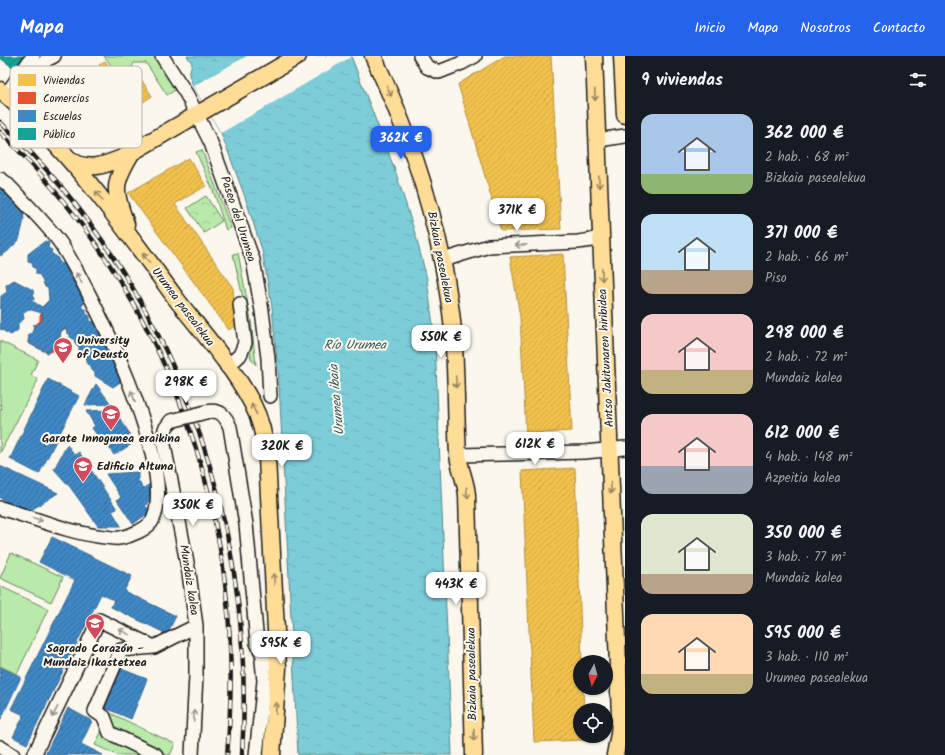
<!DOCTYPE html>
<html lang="es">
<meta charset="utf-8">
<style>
:root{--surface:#171b24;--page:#20242c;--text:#f1f3f6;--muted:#9ea1a6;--accent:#2563eb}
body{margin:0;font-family:Kalam,sans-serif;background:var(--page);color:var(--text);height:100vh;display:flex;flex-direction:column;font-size:15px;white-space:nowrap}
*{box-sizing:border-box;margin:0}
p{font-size:13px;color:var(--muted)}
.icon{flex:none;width:22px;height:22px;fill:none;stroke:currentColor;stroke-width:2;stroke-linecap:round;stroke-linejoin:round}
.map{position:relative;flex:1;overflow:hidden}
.details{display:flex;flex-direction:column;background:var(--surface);width:320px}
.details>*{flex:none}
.needle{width:26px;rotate:186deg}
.fabs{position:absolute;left:573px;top:599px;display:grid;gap:8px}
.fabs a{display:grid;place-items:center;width:40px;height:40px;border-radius:50%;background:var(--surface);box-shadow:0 1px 3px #0004;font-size:20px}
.price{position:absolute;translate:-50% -34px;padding:0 9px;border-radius:8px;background:#fff;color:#222;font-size:13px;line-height:26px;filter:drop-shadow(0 1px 2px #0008)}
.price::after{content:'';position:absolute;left:50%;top:24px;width:12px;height:9px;margin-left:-6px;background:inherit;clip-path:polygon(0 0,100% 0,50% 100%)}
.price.active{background:var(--accent);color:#fff}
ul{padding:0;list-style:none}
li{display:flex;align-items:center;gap:12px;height:100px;padding:0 16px}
li span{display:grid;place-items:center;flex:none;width:112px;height:80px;border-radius:12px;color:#555}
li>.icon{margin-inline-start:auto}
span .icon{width:48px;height:48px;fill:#fffc;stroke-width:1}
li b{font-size:17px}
h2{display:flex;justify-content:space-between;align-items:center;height:48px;padding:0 16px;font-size:17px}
header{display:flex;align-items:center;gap:24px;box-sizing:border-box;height:56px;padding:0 20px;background:var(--accent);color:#fff}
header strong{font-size:19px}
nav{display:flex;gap:22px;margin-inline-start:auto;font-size:14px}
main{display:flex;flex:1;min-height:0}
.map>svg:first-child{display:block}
</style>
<header>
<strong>Mapa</strong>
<nav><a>Inicio</a><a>Mapa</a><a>Nosotros</a><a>Contacto</a></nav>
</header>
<main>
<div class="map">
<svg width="625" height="699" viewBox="0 0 625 699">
<defs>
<pattern id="park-crowns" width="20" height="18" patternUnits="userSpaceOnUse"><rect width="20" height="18" fill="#b9eaaa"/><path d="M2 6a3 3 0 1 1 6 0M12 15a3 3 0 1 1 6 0" fill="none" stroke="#9ec892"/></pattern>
<pattern id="water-ripples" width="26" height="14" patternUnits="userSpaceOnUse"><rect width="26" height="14" fill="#7dcdd8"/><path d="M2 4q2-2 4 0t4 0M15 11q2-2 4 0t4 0" fill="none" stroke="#6bafb9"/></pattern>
<pattern id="homes-hatch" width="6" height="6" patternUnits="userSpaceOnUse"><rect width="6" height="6" fill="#f2c14e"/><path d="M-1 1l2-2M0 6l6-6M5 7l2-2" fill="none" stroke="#cfa544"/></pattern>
<pattern id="shops-hatch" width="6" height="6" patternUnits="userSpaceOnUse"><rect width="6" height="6" fill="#e4572e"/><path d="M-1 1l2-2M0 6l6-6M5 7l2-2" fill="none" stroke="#b84726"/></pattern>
<pattern id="schools-hatch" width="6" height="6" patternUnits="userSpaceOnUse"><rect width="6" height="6" fill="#3f88c5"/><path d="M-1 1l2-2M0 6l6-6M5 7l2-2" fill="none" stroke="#346e9f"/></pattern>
<pattern id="public-hatch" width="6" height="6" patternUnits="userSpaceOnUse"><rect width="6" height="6" fill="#17a398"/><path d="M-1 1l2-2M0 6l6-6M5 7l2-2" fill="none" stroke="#14847b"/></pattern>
</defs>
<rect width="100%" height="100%" fill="#fbf7ec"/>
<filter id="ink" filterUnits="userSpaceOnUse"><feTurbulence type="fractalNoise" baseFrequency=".025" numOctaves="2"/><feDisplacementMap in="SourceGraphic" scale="8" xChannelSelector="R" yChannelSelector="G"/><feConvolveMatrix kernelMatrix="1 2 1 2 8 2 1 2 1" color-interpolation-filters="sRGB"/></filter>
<g filter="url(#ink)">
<path fill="#b9eaaa" stroke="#6a8363" d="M104,0H156L177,33L167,39L146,7H134L129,18L117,17Z
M202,94L231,172L226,174L213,134L196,96Z
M238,197L251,264L256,309L251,303L243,242L233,198Z
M0,285L38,304L31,319L38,324L0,397V353H2L0,347Z
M11,497L63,521L51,546L0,522Z
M0,530L48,553L17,618L0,610Z
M110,657L175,688L170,699H117L95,689Z"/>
<path fill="url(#park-crowns)" stroke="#6a8363" d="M206,140L222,165L204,177L187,152Z"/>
<path fill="url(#water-ripples)" stroke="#56868d" d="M187,0H351L395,114L415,177L427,223L435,285L452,699H298L279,326L272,251L262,194L245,141L221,77L193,30L189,19L192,7Z"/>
<path fill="#fbf7ec" d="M247,0H351V1L221,77L193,30Z"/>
<path fill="url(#homes-hatch)" stroke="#b2903f" d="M505,0H551L561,173L501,175L458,28Z
M105,5L112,15L107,19L104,16L100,20L97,16L101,11L99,9Z
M135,14L152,40L125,58L108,32Z
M189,102L206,130L175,148L233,232L236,269L229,274L128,137Z
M563,198L572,375L526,378L520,261L510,201Z
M575,412L582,606H580V632H583L584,654H580V680H585V684L534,686L522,415Z"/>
<path fill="url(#shops-hatch)" stroke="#a84529" d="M47,254L65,265L66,272L61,275L60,281L54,286L55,294L48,297L28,287L29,279L33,275L34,270L40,265V259Z"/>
<path fill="url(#schools-hatch)" stroke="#346892" d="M0,126L23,154L24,164L19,184L7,196L0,200Z
M45,185L49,187L48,192L52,194L51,197L57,201L60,207L64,208L69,219L73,221V226L78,227L77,233L93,241L82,249V253H86V258L90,260V265L94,266L95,271L98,272V277L103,279V284L106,285V290L111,292L118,304L120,326L113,331L95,320V316L91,314V310L87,308V303L79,294V291L75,287L74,283L70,281V278L67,277L66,272L61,275L60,281H57L58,283L54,286V290L48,297L28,287L29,279L33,275L34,268L36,270L43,264L42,257L28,253L23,257L24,263L18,267V274L11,279L0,273L1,240L7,236L6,229L14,224L33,234L34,244L30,241L32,245L42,251L49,244L48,232L45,231L40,219L36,218V213L33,211L32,206L28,205V198Z
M48,323L79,340L39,418L10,403Z
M96,328L111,348L85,349Z
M112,354L113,359L116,357L130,378L127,379L132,388L114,399L108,390L106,392L92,372L95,370L86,355Z
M67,389L75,399L79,396L117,453L112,455L121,470H98L70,431L54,413Z
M0,410L58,437L28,456L0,442Z
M138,416V426H140L142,433L150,428L149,445L145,450L151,455L133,468L117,444L121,441L106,418Z
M52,481L132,520L124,535L176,560L167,578L111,551L114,544L101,538L27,688L13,681L24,659L11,653L75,524L39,506Z
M0,611L21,621L1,663H0Z
M119,612L147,623L131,663L103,651Z
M68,652L92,665L81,688L103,699H45Z"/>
<path fill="url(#public-hatch)" stroke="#187a73" d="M0,0H25L15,13L0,2Z"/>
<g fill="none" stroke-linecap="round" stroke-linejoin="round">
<g stroke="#1c1c1c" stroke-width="16">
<path id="minor" d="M162,0L187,39L211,87L253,204L262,255L268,302L270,340
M420,0L427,11L439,16L462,7L475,0
M6,39L33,0
M16,48L46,4L54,0
M597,87L605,83L625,80
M0,123L6,127C22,144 48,169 61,188C92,237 178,410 153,463C149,473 130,480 120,482C115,483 109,481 105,481C69,477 35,462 0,452
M443,204L489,190L578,186L592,184L601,180
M227,311L240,299L245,287L240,248
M206,356C220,353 225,359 230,371L246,468L257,587L278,630
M171,365L165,373L163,384L189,517L196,570V619L192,699
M458,399L585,396L625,392
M154,591L121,594L95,655L104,661L110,677L156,699
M0,691L13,699
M34,699L99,564L154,591L196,570
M256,699L264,625L262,605"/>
</g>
<g stroke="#1c1c1c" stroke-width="19">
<path id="major" d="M373,0C412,82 439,166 451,256C457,303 455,350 458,398C459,412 466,425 467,439L474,699
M594,0L620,660L619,678L615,699
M622,0L625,59
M0,34C70,94 123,170 177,244C202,276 233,311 252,347C261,364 265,382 267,402L278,612L272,699
M71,104C87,116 105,109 122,102L298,0
M126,168C113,134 113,127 132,96"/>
</g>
<use href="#minor" stroke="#fbf7ec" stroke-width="13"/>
<use href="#major" stroke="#ffdd96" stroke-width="16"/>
<g stroke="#1c1c1c" stroke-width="4.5">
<path id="rail" d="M0,66C173,229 257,464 242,699
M0,76C170,241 249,464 227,699"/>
</g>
<use href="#rail" stroke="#fbf7ec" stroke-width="3" stroke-dasharray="9" stroke-linecap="butt"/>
<g stroke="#1c1c1c" stroke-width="16" stroke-linecap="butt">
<path id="minor-bridge" d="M171,365L206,356"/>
</g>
<use href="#minor-bridge" stroke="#fbf7ec" stroke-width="13"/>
</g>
<defs><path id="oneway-shaft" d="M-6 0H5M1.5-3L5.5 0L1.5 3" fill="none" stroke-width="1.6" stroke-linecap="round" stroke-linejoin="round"/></defs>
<g stroke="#99865f">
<use href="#oneway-shaft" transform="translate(389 35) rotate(66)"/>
<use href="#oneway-shaft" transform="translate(595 39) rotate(88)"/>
<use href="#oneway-shaft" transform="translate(599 126) rotate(88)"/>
<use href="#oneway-shaft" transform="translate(99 140) rotate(-127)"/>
<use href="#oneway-shaft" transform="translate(146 202) rotate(-127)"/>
<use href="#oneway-shaft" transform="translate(602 219) rotate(88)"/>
<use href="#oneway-shaft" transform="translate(456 326) rotate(87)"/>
<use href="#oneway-shaft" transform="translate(254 353) rotate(-115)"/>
<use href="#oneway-shaft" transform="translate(611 432) rotate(88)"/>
<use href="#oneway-shaft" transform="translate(467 437) rotate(84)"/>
<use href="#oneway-shaft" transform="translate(274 523) rotate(-93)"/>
<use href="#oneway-shaft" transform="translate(276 652) rotate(-86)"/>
<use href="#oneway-shaft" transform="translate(474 679) rotate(88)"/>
</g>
<g stroke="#97948e">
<use href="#oneway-shaft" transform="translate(521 189) rotate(177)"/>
<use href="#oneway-shaft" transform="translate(79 222) rotate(-119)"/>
<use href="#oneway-shaft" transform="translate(133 340) rotate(-110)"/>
<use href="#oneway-shaft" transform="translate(37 463) rotate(18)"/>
<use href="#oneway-shaft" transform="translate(124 576) rotate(-154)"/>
<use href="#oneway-shaft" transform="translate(55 656) rotate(116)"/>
<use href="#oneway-shaft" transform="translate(194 660) rotate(-87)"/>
</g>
</g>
<defs>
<g id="university-pin" transform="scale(1)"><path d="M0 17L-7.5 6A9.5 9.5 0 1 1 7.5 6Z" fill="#d1495b" stroke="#fbf7ec"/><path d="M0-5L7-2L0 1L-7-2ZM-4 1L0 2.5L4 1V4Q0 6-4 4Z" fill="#fff"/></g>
<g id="school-pin" transform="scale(1)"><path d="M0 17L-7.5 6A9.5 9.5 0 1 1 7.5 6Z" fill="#d1495b" stroke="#fbf7ec"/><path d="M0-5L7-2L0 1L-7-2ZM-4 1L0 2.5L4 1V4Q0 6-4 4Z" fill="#fff"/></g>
</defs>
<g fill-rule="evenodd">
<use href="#university-pin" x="63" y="291"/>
<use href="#university-pin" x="111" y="358"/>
<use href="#university-pin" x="83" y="410"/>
<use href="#school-pin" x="95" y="567"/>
</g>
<g text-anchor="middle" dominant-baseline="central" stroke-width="4" stroke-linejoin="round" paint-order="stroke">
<g font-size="12" fill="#1c1c1c" stroke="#fbf7ec">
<text transform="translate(238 163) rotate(72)">Paseo del Urumea</text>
<text transform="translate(440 201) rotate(79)">Bizkaia pasealekua</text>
<text transform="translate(183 251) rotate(53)">Urumea pasealekua</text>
<text transform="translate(606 302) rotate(-93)">Antso Jakitunaren hiribidea</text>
<text transform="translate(189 524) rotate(81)">Mundaiz kalea</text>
<text transform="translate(472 618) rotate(-91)">Bizkaia pasealekua</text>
</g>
<g font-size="12" font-weight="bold" fill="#1c1c1c" stroke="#fbf7ec" text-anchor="start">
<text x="77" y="284">University<tspan x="77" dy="14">of Deusto</tspan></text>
<text x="111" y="382" text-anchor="middle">Garate Innogunea eraikina</text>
<text x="97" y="410">Edificio Altuna</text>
<text x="95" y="592" text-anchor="middle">Sagrado Corazón -<tspan x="95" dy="14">Mundaiz Ikastetxea</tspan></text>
</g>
<g font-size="13" font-style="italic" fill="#3e5a5e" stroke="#fbf7ec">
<text x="355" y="289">Río Urumea</text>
<text transform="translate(337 344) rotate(-95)">Urumea ibaia</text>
</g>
</g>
<rect x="10" y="10" width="132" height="82" rx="6" fill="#fbf7ec" stroke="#b8b5ae" stroke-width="1"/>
<rect x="18" y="18" width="18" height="12" fill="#f2c14e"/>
<rect x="18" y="36" width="18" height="12" fill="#e4572e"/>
<rect x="18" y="54" width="18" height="12" fill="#3f88c5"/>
<rect x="18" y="72" width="18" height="12" fill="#17a398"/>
<g font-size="11" fill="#1c1c1c">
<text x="43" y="28">Viviendas</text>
<text x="43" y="46">Comercios</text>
<text x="43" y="64">Escuelas</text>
<text x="43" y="82">Público</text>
</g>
</svg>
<div class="fabs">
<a><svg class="needle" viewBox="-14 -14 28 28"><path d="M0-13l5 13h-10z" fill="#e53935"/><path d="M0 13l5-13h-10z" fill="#9ea1a6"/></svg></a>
<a><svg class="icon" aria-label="locate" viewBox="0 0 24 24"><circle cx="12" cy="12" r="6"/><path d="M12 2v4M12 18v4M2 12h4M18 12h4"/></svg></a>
</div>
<b class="price active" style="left:401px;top:104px">362K €</b>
<b class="price" style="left:517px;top:176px">371K €</b>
<b class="price" style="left:441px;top:303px">550K €</b>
<b class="price" style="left:186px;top:348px">298K €</b>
<b class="price" style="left:535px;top:410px">612K €</b>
<b class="price" style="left:282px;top:412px">320K €</b>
<b class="price" style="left:193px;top:471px">350K €</b>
<b class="price" style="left:456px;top:550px">443K €</b>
<b class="price" style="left:281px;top:609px">595K €</b>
</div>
<section class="details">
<h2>9 viviendas<svg class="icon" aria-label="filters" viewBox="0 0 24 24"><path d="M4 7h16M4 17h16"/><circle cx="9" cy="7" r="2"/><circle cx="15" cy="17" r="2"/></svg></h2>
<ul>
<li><span style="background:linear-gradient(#a9c7e8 75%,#8fb573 0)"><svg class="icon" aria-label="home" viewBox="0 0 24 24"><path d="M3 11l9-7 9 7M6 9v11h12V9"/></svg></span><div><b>362 000 €</b><p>2 hab. · 68 m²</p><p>Bizkaia pasealekua</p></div></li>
<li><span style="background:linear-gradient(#bfe0f5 70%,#b9a48a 0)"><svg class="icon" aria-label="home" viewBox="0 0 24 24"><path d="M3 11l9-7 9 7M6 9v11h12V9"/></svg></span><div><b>371 000 €</b><p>2 hab. · 66 m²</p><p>Piso</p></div></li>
<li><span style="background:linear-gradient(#f6c9c9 70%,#c2b280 0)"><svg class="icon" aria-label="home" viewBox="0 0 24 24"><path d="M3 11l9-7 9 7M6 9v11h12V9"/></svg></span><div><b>298 000 €</b><p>2 hab. · 72 m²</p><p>Mundaiz kalea</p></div></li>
<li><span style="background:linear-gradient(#f6c9c9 65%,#9aa5b1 0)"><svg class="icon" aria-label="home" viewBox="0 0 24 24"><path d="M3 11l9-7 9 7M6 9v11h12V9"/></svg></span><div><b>612 000 €</b><p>4 hab. · 148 m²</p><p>Azpeitia kalea</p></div></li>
<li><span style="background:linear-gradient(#dfe7d0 75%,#b9a48a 0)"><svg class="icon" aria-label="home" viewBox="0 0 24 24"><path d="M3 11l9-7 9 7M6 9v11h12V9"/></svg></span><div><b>350 000 €</b><p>3 hab. · 77 m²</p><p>Mundaiz kalea</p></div></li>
<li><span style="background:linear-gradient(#ffd9b3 75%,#c2b280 0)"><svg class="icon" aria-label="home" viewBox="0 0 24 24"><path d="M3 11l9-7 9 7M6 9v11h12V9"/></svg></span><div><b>595 000 €</b><p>3 hab. · 110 m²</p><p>Urumea pasealekua</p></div></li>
</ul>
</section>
</main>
